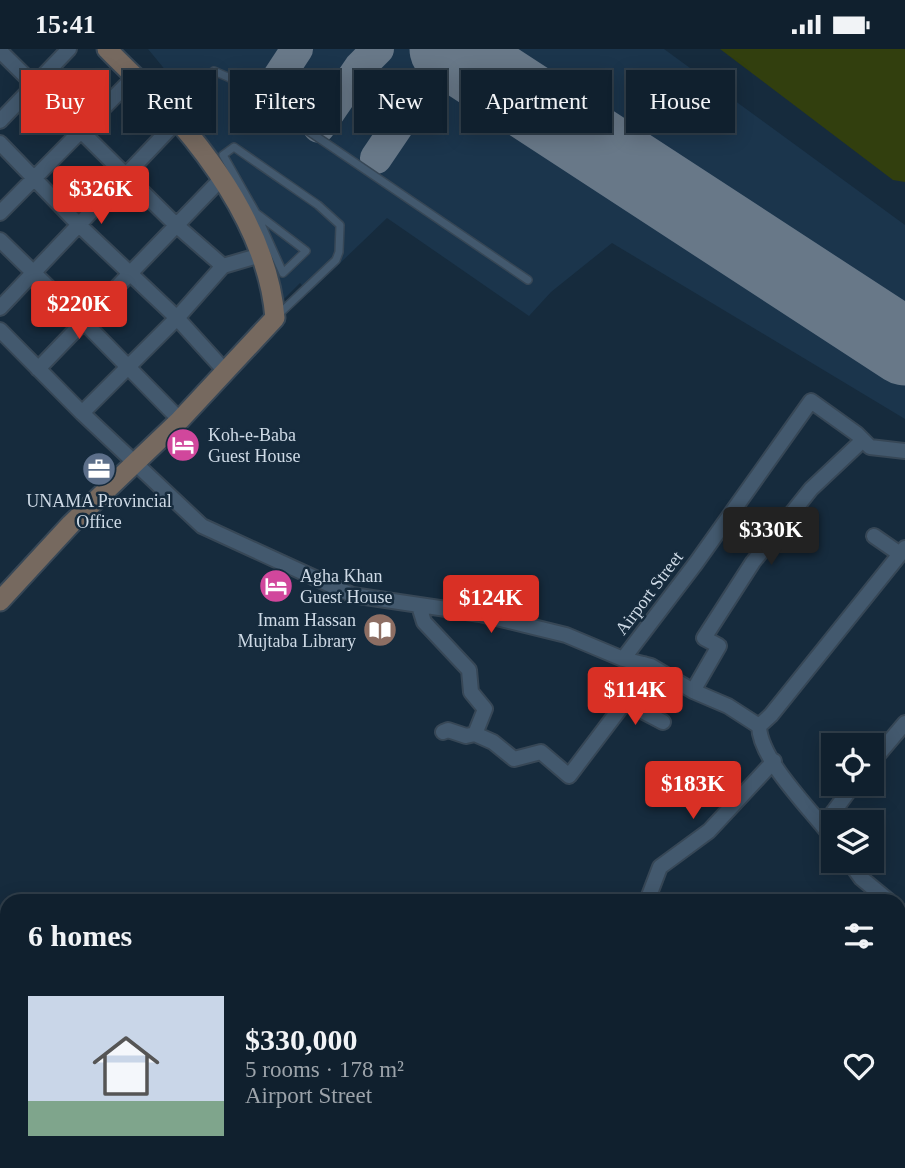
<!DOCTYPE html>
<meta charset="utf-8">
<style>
:root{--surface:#10202e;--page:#192836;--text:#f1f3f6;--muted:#9ca3aa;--line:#303e4a;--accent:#d93025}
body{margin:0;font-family:Georgia,serif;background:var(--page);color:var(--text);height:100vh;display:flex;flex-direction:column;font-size:26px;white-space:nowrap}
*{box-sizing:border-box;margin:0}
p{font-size:23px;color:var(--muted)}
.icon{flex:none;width:38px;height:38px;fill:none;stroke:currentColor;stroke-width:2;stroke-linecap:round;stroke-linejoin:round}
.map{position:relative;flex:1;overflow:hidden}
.side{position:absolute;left:0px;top:845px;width:906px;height:275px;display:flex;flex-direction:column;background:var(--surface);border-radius:21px 21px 0 0;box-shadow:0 4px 18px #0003,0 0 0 2px var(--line)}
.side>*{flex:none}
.hud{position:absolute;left:21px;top:21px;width:864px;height:63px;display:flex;gap:14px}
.buttons{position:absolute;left:821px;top:684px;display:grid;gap:14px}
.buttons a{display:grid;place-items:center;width:63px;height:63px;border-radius:0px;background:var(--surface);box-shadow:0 4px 18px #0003,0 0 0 2px var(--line);font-size:35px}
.price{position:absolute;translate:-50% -60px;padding:0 16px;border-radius:7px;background:var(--accent);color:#fff;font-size:23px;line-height:46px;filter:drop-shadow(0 2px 4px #0008)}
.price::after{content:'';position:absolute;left:50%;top:42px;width:21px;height:16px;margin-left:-10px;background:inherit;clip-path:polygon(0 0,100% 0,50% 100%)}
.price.active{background:#222;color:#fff}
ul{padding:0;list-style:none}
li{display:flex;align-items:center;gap:21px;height:175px;padding:0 28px}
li+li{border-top:2px solid var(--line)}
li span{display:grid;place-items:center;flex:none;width:196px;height:140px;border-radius:0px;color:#555}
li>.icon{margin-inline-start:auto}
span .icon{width:84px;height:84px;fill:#fffc;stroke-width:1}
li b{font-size:30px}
h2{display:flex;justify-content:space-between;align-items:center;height:84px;padding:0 28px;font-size:30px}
.chip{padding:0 24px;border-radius:0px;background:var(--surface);box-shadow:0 4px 18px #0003,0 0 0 2px var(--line);font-size:24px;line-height:63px}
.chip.active{background:var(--accent);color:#fff}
.status{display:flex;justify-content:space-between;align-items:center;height:49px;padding:0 35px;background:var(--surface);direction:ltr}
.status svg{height:19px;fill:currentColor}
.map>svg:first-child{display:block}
</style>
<div class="status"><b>15:41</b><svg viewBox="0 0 49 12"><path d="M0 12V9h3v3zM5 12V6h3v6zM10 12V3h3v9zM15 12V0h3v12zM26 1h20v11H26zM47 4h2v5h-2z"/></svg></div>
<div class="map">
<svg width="905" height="1119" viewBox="0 0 905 1119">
<rect width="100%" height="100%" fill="#162b3d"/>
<path fill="#1b354c" d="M148,0H664L905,176V370L612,194L551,243L529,267L387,169L309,244L300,234L284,250L258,188L178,63L190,51Z"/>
<path fill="#323f0e" d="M720,0H905V133L893,131Z"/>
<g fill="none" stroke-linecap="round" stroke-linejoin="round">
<path stroke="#687888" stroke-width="32" d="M270,41L297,0
M319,78L360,18L378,0
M376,109L420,44L432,30L459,21L485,24"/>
<path stroke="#687888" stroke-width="77" d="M448,0L905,298"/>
<g stroke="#374756" stroke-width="10">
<path id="lane" d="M171,59L214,22L230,29L528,231
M256,164L306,202L283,224L256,164L223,106L234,98L318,156L340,176L339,203L336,211L278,266"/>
</g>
<g stroke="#374756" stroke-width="18">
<path id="street" d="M0,2L176,176L223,217
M0,72L69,0
M0,94L79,176L177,269L225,322
M0,164L134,28
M0,191L83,272L180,371
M0,259L178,71
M0,281L82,364L202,477L352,546L480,565L566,586L623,610L651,617L693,642L728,657L759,677C760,712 812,761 833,790
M38,320L223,128
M82,364L177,269L223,217L261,206
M874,487L900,505
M419,557L424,573L469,621L471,643L485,660L475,685
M623,610L696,514L811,352L857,385L870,398L905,402
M693,642L719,597L704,589L753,513L811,440L863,391
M625,653L663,673
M759,677L771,666L905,499
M443,683L448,681L466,687L475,685L493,693L514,710L541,703L569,727L625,653L644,615
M872,713L905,674
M823,777L854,735
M849,812L861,829L889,852
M647,852L660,818L709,782L774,712
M900,862L905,866
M469,1119L474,1113"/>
</g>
<g stroke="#374756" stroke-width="23">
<path id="secondary" d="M0,552L71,475L180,371L275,269C269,195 226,128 179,73C157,47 130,24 107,0"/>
</g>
<use href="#lane" stroke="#43596e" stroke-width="7"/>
<use href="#street" stroke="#43596e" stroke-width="14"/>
<use href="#secondary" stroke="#76695f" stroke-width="19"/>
</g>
<defs>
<g id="hotel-disc" transform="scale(1.75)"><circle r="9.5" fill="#d1479c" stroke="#162b3d"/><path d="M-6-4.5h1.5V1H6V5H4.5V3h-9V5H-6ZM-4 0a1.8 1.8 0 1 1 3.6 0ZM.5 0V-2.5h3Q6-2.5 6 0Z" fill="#fff"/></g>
<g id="office-disc" transform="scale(1.75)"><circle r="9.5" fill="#5c6f8a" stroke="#162b3d"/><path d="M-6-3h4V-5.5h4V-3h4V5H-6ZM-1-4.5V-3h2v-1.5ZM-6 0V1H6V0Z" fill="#fff"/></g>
<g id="library-disc" transform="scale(1.75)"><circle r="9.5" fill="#8d6e63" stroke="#162b3d"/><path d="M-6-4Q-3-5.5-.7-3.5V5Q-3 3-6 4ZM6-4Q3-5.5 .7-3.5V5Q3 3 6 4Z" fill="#fff"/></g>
</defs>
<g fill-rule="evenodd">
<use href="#hotel-disc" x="183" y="396"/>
<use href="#office-disc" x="99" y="420"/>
<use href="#hotel-disc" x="276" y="537"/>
<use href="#library-disc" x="380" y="581"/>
</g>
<g text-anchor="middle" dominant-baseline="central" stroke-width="5" stroke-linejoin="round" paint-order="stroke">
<g font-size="18" fill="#cedae6" stroke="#162b3d" text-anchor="start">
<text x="208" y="386">Koh-e-Baba<tspan x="208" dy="21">Guest House</tspan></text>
<text x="99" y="452" text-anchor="middle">UNAMA Provincial<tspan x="99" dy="21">Office</tspan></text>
<text x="300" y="527">Agha Khan<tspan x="300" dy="21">Guest House</tspan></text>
<text x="356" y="571" text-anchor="end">Imam Hassan<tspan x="356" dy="21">Mujtaba Library</tspan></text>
</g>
<g font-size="18" fill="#cedae6" stroke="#162b3d">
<text transform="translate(649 544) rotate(-53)">Airport Street</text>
</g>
</g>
</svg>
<div class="buttons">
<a><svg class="icon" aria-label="locate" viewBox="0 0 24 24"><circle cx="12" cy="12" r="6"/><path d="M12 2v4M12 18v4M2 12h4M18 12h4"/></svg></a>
<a><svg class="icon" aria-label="layers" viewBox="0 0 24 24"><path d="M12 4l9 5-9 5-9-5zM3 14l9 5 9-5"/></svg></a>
</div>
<b class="price" style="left:101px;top:177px">$326K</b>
<b class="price" style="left:79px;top:292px">$220K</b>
<b class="price active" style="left:771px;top:518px">$330K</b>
<b class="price" style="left:491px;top:586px">$124K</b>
<b class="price" style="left:635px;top:678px">$114K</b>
<b class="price" style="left:693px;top:772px">$183K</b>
<div class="hud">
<a class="chip active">Buy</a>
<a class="chip">Rent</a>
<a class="chip">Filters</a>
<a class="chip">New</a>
<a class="chip">Apartment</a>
<a class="chip">House</a>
</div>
<section class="side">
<h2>6 homes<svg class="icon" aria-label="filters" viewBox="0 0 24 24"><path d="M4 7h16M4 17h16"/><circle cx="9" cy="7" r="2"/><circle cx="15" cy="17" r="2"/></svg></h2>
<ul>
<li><span style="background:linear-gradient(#c9d6e8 75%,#7fa58c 0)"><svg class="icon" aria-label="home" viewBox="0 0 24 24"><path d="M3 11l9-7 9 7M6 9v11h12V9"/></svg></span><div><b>$330,000</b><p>5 rooms · 178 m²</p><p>Airport Street</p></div><svg class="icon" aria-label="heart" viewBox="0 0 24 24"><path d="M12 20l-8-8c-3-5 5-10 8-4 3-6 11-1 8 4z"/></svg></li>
</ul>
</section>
</div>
